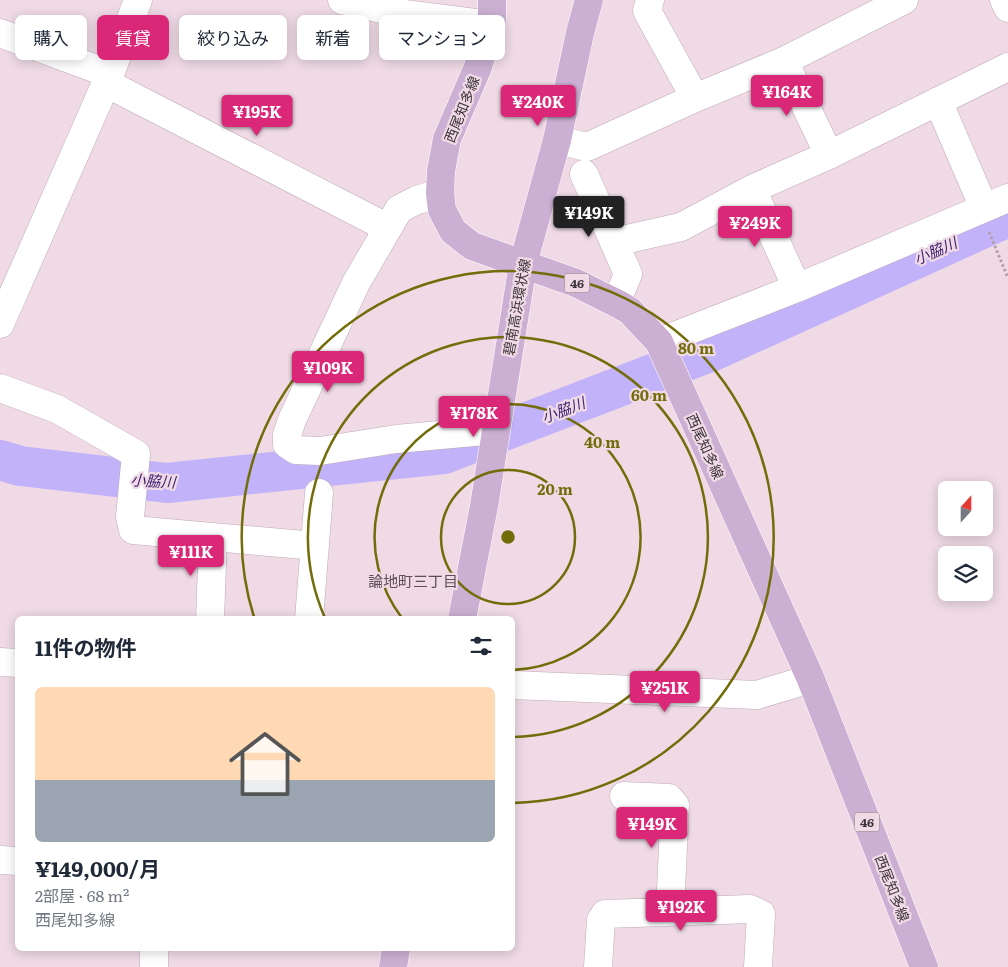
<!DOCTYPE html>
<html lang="ja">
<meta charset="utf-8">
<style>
:root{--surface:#fff;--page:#f2f2f3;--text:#1f2937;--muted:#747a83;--accent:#db2777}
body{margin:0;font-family:Literata,"Noto Sans JP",serif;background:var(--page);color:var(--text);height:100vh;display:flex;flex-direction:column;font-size:19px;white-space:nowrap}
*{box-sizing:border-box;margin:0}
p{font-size:16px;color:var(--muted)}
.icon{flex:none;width:28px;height:28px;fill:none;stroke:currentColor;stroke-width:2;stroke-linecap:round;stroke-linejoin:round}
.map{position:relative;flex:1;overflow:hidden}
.details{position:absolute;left:15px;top:616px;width:500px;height:335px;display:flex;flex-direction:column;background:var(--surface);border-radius:8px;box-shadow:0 2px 12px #0003}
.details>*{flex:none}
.banner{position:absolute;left:15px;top:15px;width:500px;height:45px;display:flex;gap:10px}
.needle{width:32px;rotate:21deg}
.tools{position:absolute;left:938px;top:481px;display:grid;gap:10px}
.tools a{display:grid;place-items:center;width:55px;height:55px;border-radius:8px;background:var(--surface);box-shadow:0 2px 12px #0003;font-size:25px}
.price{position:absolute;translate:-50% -42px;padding:0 11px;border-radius:5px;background:var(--accent);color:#fff;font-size:16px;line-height:32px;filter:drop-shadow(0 1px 2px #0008)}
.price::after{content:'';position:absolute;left:50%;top:30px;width:15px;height:11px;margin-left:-8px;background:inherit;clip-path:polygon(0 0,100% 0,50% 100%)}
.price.active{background:#222;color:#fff}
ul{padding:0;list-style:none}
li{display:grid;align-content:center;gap:10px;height:265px;padding:0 20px}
li span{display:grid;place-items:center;height:155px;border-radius:8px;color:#555}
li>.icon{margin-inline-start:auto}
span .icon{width:90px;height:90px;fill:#fffc;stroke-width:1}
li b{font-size:21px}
h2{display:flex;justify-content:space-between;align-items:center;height:60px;padding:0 20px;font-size:21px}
.pill{padding:0 18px;border-radius:8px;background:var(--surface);box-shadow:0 2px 12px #0003;font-size:18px;line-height:45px}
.pill.active{background:var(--accent);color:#fff}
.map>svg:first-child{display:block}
</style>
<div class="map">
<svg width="1008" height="967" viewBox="0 0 1008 967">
<rect width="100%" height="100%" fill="#efdae6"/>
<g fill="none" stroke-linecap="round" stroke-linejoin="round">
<path stroke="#c2b2fa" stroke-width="40" d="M0,460L20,466L167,483L444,454L715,350L1008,217"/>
<g stroke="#bfabb6" stroke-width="29">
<path id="minor" d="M342,0L404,14L491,25
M650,0L647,11L695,98
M1004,0L1008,8
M0,33L110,74
M784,61L829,155
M106,83L388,228
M938,101L984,208
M557,140L587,147L695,98L784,61L904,0
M584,174L628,274L616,303
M752,189L797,288
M440,193L417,200L399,209L356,283L292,420L287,435V444L296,450L320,451L396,439L496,430
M614,242L681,227L752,189L829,155L1008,67
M0,324L110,74L138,0
M659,342L797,288L1008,198
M0,388L57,409L136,454L130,517L133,530L315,546
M210,619L213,537
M309,619L319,493
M0,662L18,663
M512,685L757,695L810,679
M624,796L669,798L675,805L670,911
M0,860L18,861
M154,949V967
M598,967L601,920L605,914L750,909L761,914L758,967"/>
</g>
<g stroke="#fff" stroke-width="29">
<path id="major" d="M492,0V21L478,67L447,139L441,171L440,193L442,210L453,231L472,246L576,283L620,305L630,311L659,342L810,677L924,967
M462,619L484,506L523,264L557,140L580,33L589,0
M393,967L396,949"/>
</g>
<path stroke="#b09fa9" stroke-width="3" stroke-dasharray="2.5 2.5" stroke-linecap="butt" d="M989,232L1008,278"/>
<use href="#minor" stroke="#fff" stroke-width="28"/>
<use href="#major" stroke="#cbb0d3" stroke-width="28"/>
</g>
<g fill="none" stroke="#726c09" stroke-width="2.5">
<circle cx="508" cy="537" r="67"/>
<path d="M402 618A133 133 0 1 1 513 670"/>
<path d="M325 618A200 200 0 1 1 513 737"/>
<path d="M254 617A266 266 0 1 1 513 803"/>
</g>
<g text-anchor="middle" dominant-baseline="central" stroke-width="4.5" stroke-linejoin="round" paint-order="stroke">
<g fill="#efdae6" stroke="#72666d" stroke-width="1">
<rect x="564.5" y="273.5" width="25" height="19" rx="4"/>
<rect x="854.5" y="812.5" width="25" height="19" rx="4"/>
</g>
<g font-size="12" font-weight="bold" fill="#3c3439">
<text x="577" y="283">46</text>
<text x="867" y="822">46</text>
</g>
<g font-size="14" fill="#3c3439" stroke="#efdae6">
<text transform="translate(461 109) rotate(-68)">西尾知多線</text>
<text transform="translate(516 307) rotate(-80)">碧南高浜環状線</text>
<text transform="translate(706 446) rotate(66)">西尾知多線</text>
<text transform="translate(893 888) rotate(69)">西尾知多線</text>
</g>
<g font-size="15" font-style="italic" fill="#3b1e6f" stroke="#efdae6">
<text transform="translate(935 250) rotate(-24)">小脇川</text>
<text transform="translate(563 409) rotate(-21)">小脇川</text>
<text transform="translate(153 480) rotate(3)">小脇川</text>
</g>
<g font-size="15" fill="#5f4e58" stroke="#efdae6">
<text x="413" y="580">論地町三丁目</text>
</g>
</g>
<circle cx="508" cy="537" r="8" fill="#726c09" stroke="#efdae6" stroke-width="2.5"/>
<g font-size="15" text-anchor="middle" font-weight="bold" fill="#726c09" stroke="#efdae6" stroke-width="4.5" stroke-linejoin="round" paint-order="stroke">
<text x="696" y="354">80 m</text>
<text x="649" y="401">60 m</text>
<text x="602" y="448">40 m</text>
<text x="555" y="495">20 m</text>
</g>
</svg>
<div class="tools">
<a><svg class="needle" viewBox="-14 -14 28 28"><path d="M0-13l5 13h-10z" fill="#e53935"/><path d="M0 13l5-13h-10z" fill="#747a83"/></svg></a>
<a><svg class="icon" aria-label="layers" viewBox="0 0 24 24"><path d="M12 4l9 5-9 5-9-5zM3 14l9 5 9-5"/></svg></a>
</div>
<b class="price" style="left:787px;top:117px">¥164K</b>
<b class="price" style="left:538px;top:127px">¥240K</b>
<b class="price" style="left:257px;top:137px">¥195K</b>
<b class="price active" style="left:589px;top:238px">¥149K</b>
<b class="price" style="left:755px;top:248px">¥249K</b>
<b class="price" style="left:328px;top:393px">¥109K</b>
<b class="price" style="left:474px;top:438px">¥178K</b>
<b class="price" style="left:191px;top:577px">¥111K</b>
<b class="price" style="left:665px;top:713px">¥251K</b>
<b class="price" style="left:652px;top:849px">¥149K</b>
<b class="price" style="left:681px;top:932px">¥192K</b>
<div class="banner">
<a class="pill">購入</a>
<a class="pill active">賃貸</a>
<a class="pill">絞り込み</a>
<a class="pill">新着</a>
<a class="pill">マンション</a>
</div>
<section class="details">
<h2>11件の物件<svg class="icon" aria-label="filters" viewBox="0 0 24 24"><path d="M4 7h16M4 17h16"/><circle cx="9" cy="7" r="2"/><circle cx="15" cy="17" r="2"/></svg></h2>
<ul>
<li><span style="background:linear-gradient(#ffd9b3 60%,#9aa5b1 0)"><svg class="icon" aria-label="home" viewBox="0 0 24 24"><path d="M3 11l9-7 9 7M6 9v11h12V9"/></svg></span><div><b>¥149,000/月</b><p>2部屋 · 68 m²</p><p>西尾知多線</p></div></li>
</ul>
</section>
</div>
